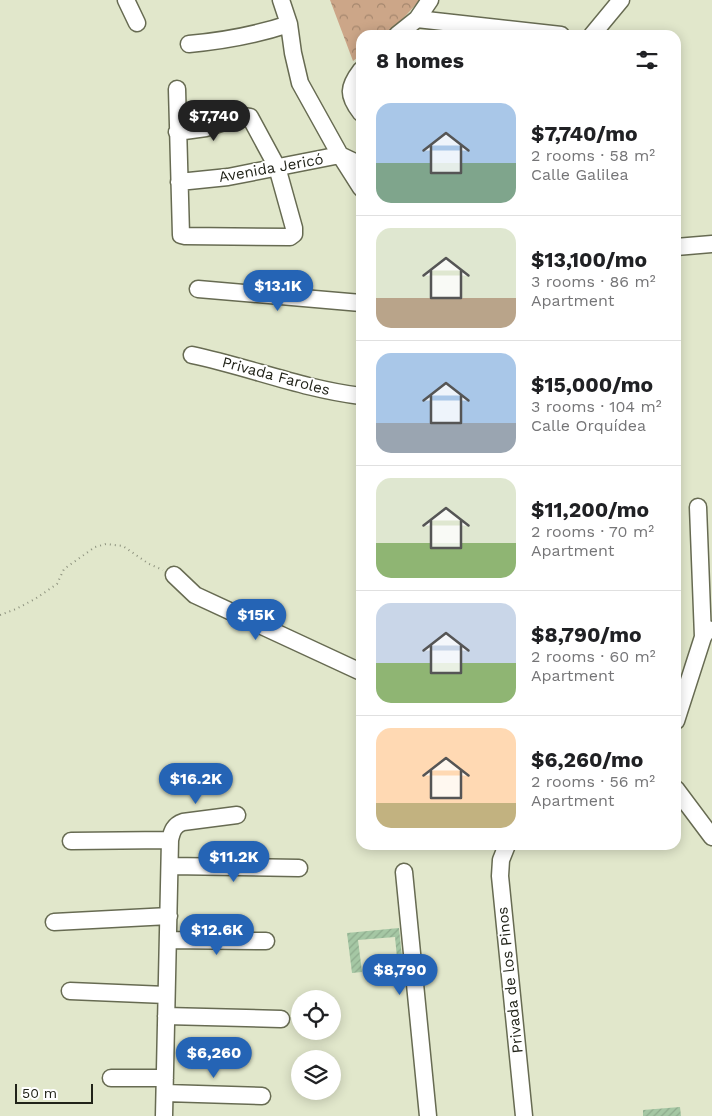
<!DOCTYPE html>
<meta charset="utf-8">
<style>
:root{--surface:#fff;--page:#f6f6f6;--text:#202124;--muted:#757577;--line:#e0e0e0;--accent:#2564b5}
body{margin:0;font-family:"Work Sans",sans-serif;background:var(--page);color:var(--text);height:100vh;display:flex;flex-direction:column;font-size:19px;white-space:nowrap}
*{box-sizing:border-box;margin:0}
p{font-size:16px;color:var(--muted)}
.icon{flex:none;width:28px;height:28px;fill:none;stroke:currentColor;stroke-width:2;stroke-linecap:round;stroke-linejoin:round}
.map{position:relative;flex:1;overflow:hidden}
.sheet{position:absolute;left:356px;top:30px;width:325px;height:820px;display:flex;flex-direction:column;background:var(--surface);border-radius:15px;box-shadow:0 2px 12px #0003}
.sheet>*{flex:none}
.fabs{position:absolute;left:291px;top:990px;display:grid;gap:10px}
.fabs a{display:grid;place-items:center;width:50px;height:50px;border-radius:50%;background:var(--surface);box-shadow:0 2px 12px #0003;font-size:25px}
.scale{position:absolute;left:15px;bottom:12px;width:78px;box-sizing:border-box;padding-left:5px;border:2px solid #212319;border-top:0;font-size:14px;line-height:18px;white-space:nowrap;color:#212319;-webkit-text-stroke:4px #fff;paint-order:stroke}
.price{position:absolute;translate:-50% -42px;padding:0 11px;border-radius:18px;background:var(--accent);color:#fff;font-size:16px;line-height:32px;filter:drop-shadow(0 1px 2px #0008)}
.price::after{content:'';position:absolute;left:50%;top:30px;width:15px;height:11px;margin-left:-8px;background:inherit;clip-path:polygon(0 0,100% 0,50% 100%)}
.price.active{background:#222;color:#fff}
ul{padding:0;list-style:none}
li{display:flex;align-items:center;gap:15px;height:125px;padding:0 20px}
li+li{border-top:1px solid var(--line)}
li span{display:grid;place-items:center;flex:none;width:140px;height:100px;border-radius:15px;color:#555}
li>.icon{margin-inline-start:auto}
span .icon{width:60px;height:60px;fill:#fffc;stroke-width:1}
li b{font-size:21px}
h2{display:flex;justify-content:space-between;align-items:center;height:60px;padding:0 20px;font-size:21px}
.map>svg:first-child{display:block}
</style>
<div class="map">
<svg width="712" height="1116" viewBox="0 0 712 1116">
<defs>
<pattern id="forest-crowns" width="20" height="18" patternUnits="userSpaceOnUse" patternTransform="scale(1.25)"><rect width="20" height="18" fill="#cca688"/><path d="M2 6a3 3 0 1 1 6 0M12 15a3 3 0 1 1 6 0" fill="none" stroke="#a5876e"/></pattern>
<pattern id="building-hatch" width="6" height="6" patternUnits="userSpaceOnUse" patternTransform="scale(1.25)"><rect width="6" height="6" fill="#a5c7a4"/><path d="M-1 1l2-2M0 6l6-6M5 7l2-2" fill="none" stroke="#8eab8d"/></pattern>
</defs>
<rect width="100%" height="100%" fill="#e1e7cb"/>
<path fill="url(#forest-crowns)" d="M330,0H420L388,35H361V55L353,61Z"/>
<path fill="url(#building-hatch)" d="M399,928L402,957L397,958L395,937L358,940L362,972L352,973L347,933Z
M680,1107L681,1116H643V1110Z"/>
<g fill="none" stroke-linecap="round" stroke-linejoin="round">
<g stroke="#676b52" stroke-width="19">
<path id="minor" d="M126,0L137,23
M281,0L289,24L293,53L300,83L340,155L361,188
M417,19L561,35
M397,35L417,19L430,0
M592,35L621,0
M189,44C223,41 256,35 289,24
M361,70C348,87 347,95 361,113
M177,89L181,235L185,236L290,237L294,234V228L277,167L250,117L242,116L206,128L177,132
M179,182L228,177L340,155L361,165
M676,247L712,244
M198,289L361,303
M192,355C249,367 303,389 361,396
M698,507L703,637
M174,575L195,595L361,672
M676,721L703,637L708,629
M676,789L712,837
M71,841L170,840
M507,845L501,860L500,876L524,1116
M170,866L299,868
M404,872L428,1116
M54,922L169,916
M168,940L266,941
M70,991L166,995
M166,1016L281,1019
M111,1078H165
M165,1093L262,1096
M164,1116L170,840C172,831 174,825 183,822L237,815"/>
</g>
<path stroke="#8d927e" stroke-width="2" stroke-dasharray="1 4" stroke-linecap="butt" d="M0,615L16,609L35,599L57,584L64,569L95,547L106,544L123,546L149,564L163,570"/>
<use href="#minor" stroke="#fff" stroke-width="16"/>
</g>
<g text-anchor="middle" dominant-baseline="central" stroke-width="4" stroke-linejoin="round" paint-order="stroke">
<g font-size="15" fill="#212319" stroke="#fff">
<text transform="translate(271 168) rotate(-10)">Avenida Jericó</text>
<text transform="translate(276 376) rotate(15)">Privada Faroles</text>
<text transform="translate(510 980) rotate(-96)">Privada de los Pinos</text>
</g>
</g>
</svg>
<div class="fabs">
<a><svg class="icon" aria-label="locate" viewBox="0 0 24 24"><circle cx="12" cy="12" r="6"/><path d="M12 2v4M12 18v4M2 12h4M18 12h4"/></svg></a>
<a><svg class="icon" aria-label="layers" viewBox="0 0 24 24"><path d="M12 4l9 5-9 5-9-5zM3 14l9 5 9-5"/></svg></a>
</div>
<div class="scale">50 m</div>
<b class="price active" style="left:214px;top:142px">$7,740</b>
<b class="price" style="left:278px;top:312px">$13.1K</b>
<b class="price" style="left:256px;top:641px">$15K</b>
<b class="price" style="left:196px;top:805px">$16.2K</b>
<b class="price" style="left:234px;top:883px">$11.2K</b>
<b class="price" style="left:217px;top:956px">$12.6K</b>
<b class="price" style="left:400px;top:996px">$8,790</b>
<b class="price" style="left:214px;top:1079px">$6,260</b>
<section class="sheet">
<h2>8 homes<svg class="icon" aria-label="filters" viewBox="0 0 24 24"><path d="M4 7h16M4 17h16"/><circle cx="9" cy="7" r="2"/><circle cx="15" cy="17" r="2"/></svg></h2>
<ul>
<li><span style="background:linear-gradient(#a9c7e8 60%,#7fa58c 0)"><svg class="icon" aria-label="home" viewBox="0 0 24 24"><path d="M3 11l9-7 9 7M6 9v11h12V9"/></svg></span><div><b>$7,740/mo</b><p>2 rooms · 58 m²</p><p>Calle Galilea</p></div></li>
<li><span style="background:linear-gradient(#dfe7d0 70%,#b9a48a 0)"><svg class="icon" aria-label="home" viewBox="0 0 24 24"><path d="M3 11l9-7 9 7M6 9v11h12V9"/></svg></span><div><b>$13,100/mo</b><p>3 rooms · 86 m²</p><p>Apartment</p></div></li>
<li><span style="background:linear-gradient(#a9c7e8 70%,#9aa5b1 0)"><svg class="icon" aria-label="home" viewBox="0 0 24 24"><path d="M3 11l9-7 9 7M6 9v11h12V9"/></svg></span><div><b>$15,000/mo</b><p>3 rooms · 104 m²</p><p>Calle Orquídea</p></div></li>
<li><span style="background:linear-gradient(#dfe7d0 65%,#8fb573 0)"><svg class="icon" aria-label="home" viewBox="0 0 24 24"><path d="M3 11l9-7 9 7M6 9v11h12V9"/></svg></span><div><b>$11,200/mo</b><p>2 rooms · 70 m²</p><p>Apartment</p></div></li>
<li><span style="background:linear-gradient(#c9d6e8 60%,#8fb573 0)"><svg class="icon" aria-label="home" viewBox="0 0 24 24"><path d="M3 11l9-7 9 7M6 9v11h12V9"/></svg></span><div><b>$8,790/mo</b><p>2 rooms · 60 m²</p><p>Apartment</p></div></li>
<li><span style="background:linear-gradient(#ffd9b3 75%,#c2b280 0)"><svg class="icon" aria-label="home" viewBox="0 0 24 24"><path d="M3 11l9-7 9 7M6 9v11h12V9"/></svg></span><div><b>$6,260/mo</b><p>2 rooms · 56 m²</p><p>Apartment</p></div></li>
</ul>
</section>
</div>
